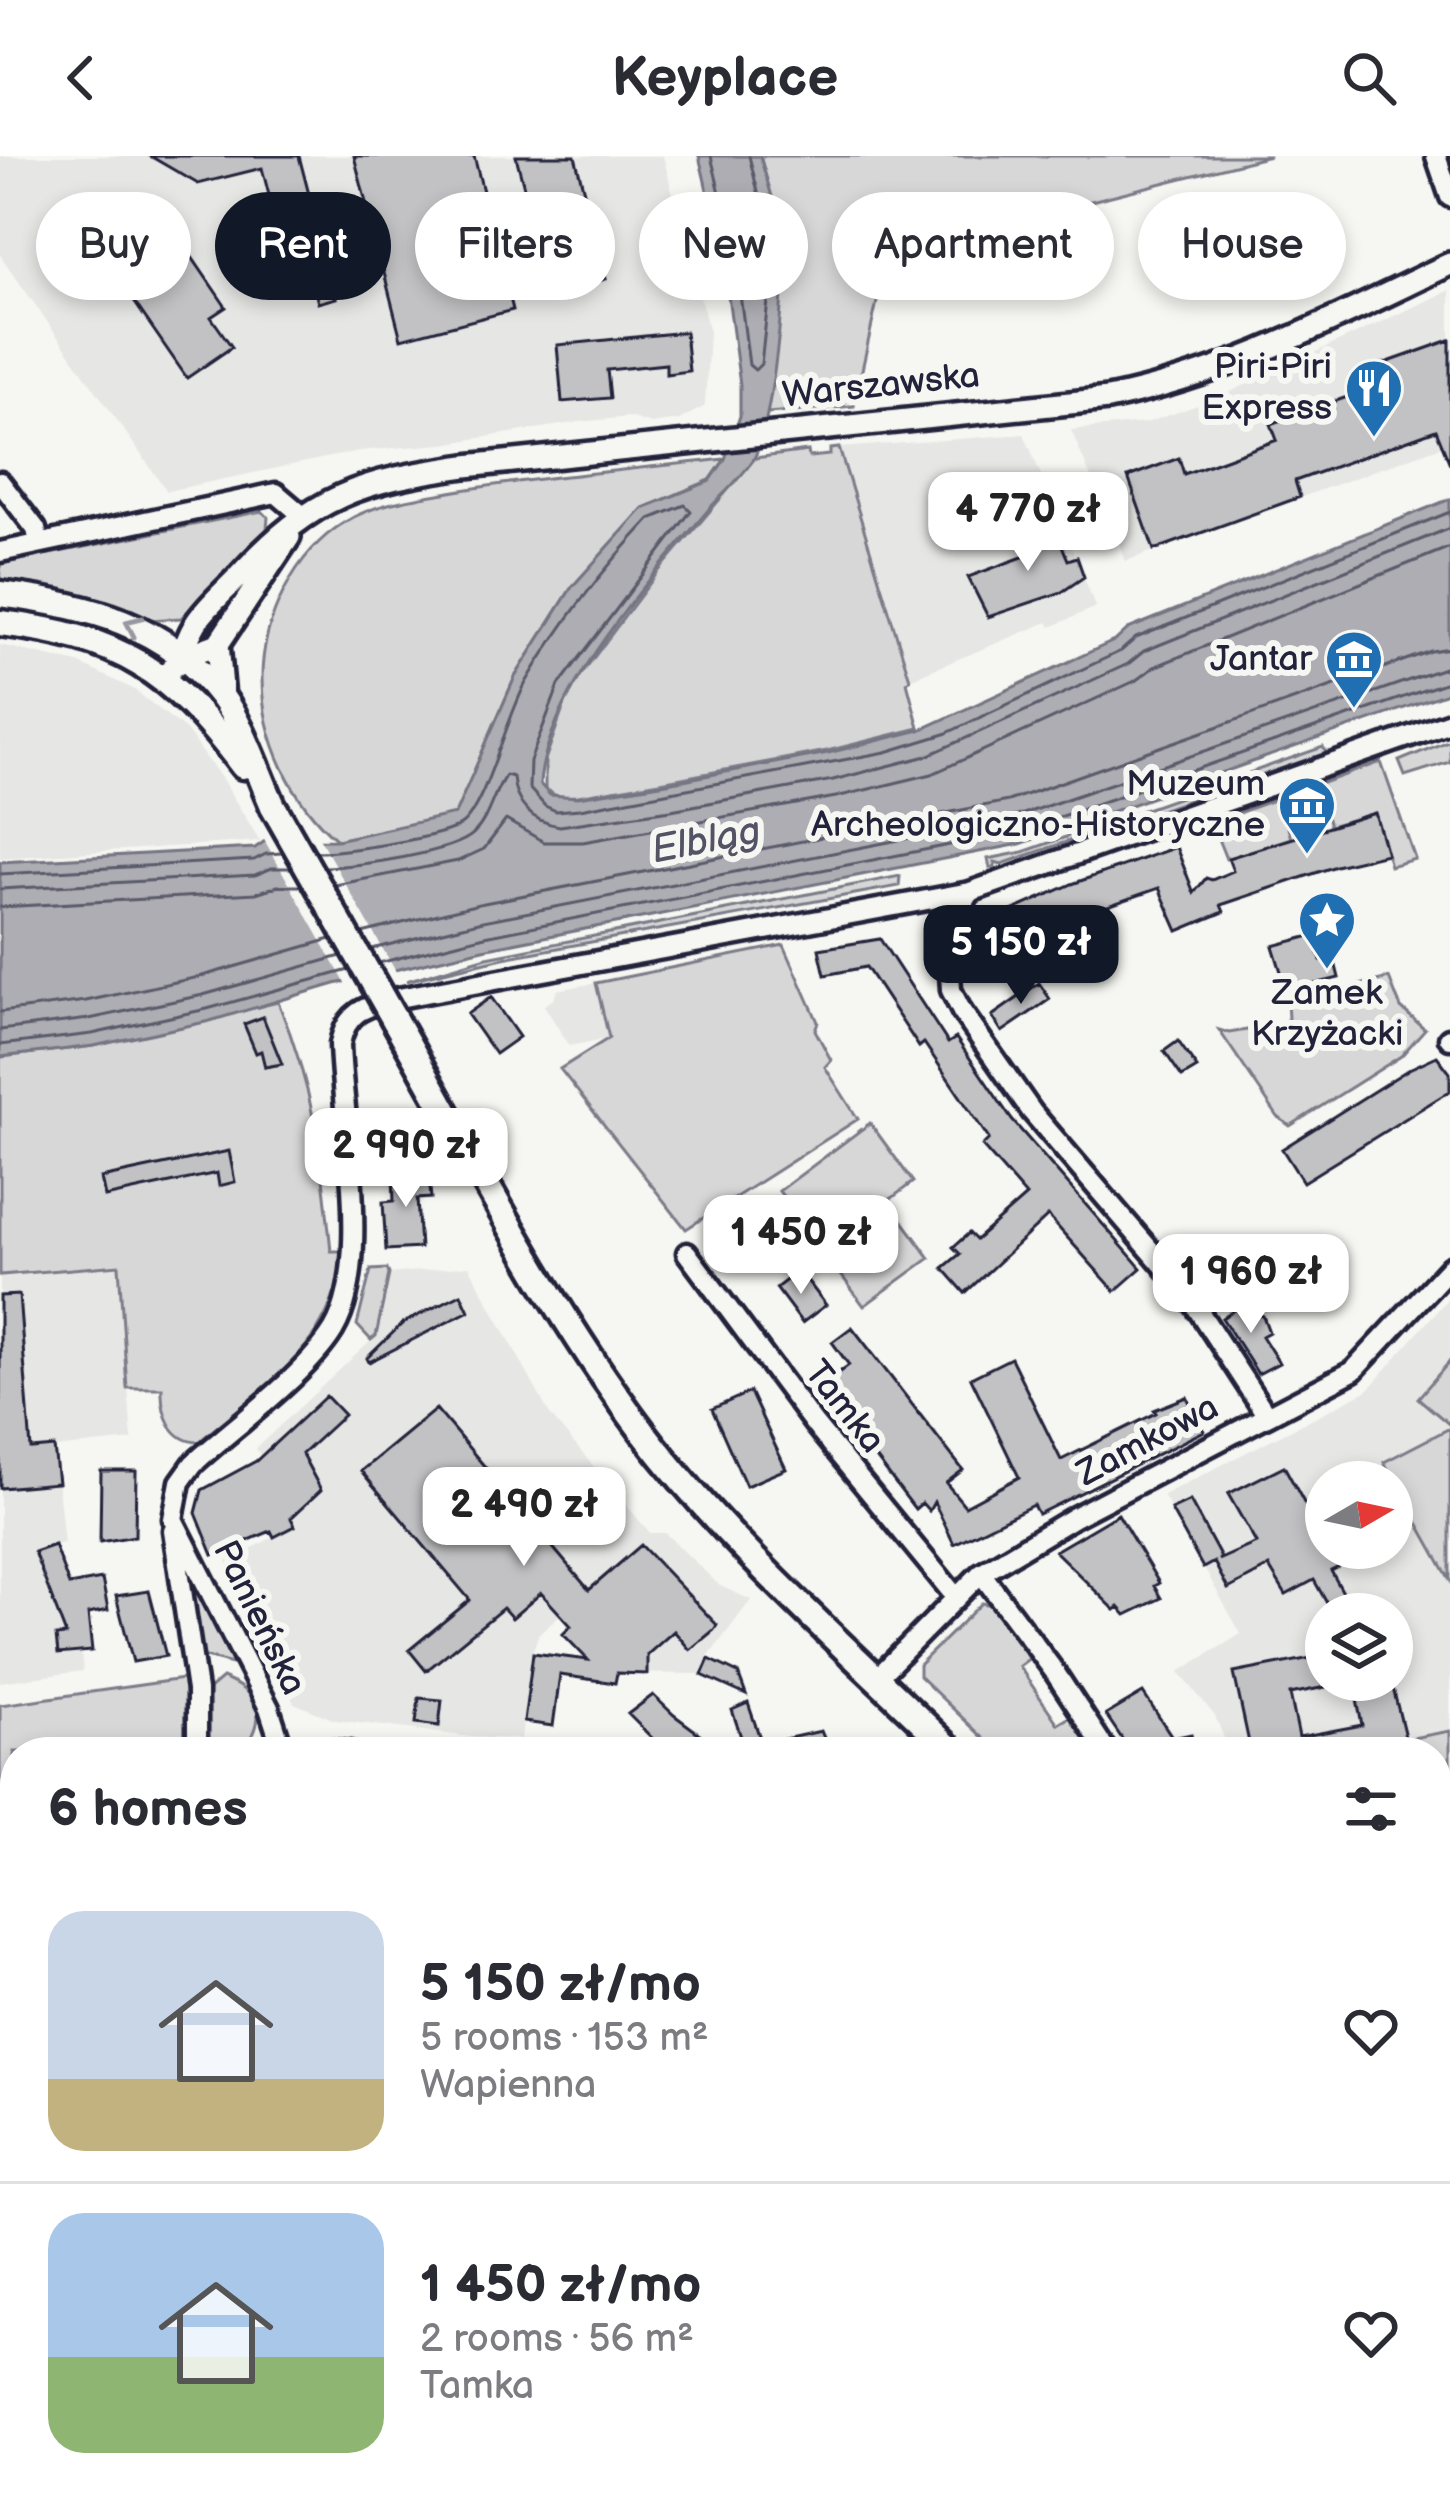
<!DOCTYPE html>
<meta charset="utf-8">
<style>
:root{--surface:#fff;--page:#f2f2f3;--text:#2b2b33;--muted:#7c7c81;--line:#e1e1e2;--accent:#111827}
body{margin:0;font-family:"Balsamiq Sans",sans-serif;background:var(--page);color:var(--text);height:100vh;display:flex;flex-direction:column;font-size:45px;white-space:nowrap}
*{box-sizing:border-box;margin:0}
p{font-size:39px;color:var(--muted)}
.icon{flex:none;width:66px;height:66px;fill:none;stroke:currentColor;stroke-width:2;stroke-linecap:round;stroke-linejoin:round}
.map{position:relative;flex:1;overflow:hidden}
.side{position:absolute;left:0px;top:1581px;width:1452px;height:768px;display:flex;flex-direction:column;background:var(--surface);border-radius:48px 48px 0 0;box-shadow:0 6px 18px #0003}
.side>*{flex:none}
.guide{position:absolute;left:36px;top:36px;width:1380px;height:108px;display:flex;gap:24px}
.needle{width:78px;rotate:81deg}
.fabs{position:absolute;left:1305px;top:1305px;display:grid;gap:24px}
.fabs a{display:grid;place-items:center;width:108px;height:108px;border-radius:50%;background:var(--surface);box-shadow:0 6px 18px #0003;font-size:60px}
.price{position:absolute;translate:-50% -102px;padding:0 27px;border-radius:24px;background:#fff;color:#222;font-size:39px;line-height:78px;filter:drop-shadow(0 3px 6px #0008)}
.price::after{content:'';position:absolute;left:50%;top:72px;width:36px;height:27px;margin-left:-18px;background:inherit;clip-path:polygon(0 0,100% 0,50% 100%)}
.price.selected{background:var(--accent);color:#fff}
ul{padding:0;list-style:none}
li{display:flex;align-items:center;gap:36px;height:300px;padding:0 48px}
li+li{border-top:3px solid var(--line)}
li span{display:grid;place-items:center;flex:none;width:336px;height:240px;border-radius:36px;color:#555}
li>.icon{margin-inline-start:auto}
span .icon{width:144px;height:144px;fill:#fffc;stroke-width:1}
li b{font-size:51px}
h2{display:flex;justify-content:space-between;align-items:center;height:144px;padding:0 48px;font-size:51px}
.pill{padding:0 42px;border-radius:54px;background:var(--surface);box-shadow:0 6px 18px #0003;font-size:42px;line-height:108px}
.pill.selected{background:var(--accent);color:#fff}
header{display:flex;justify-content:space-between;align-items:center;height:156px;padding:0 48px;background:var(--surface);font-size:54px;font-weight:700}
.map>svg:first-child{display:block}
</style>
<header><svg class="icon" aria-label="back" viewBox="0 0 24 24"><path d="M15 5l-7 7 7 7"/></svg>Keyplace<svg class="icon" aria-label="search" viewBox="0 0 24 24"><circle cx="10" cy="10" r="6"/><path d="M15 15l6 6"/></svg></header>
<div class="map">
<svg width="1450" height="2349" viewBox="0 0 1450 2349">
<rect width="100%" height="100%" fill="#f6f6f2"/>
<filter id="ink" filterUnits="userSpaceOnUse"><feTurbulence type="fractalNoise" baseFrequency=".00833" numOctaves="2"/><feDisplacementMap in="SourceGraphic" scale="24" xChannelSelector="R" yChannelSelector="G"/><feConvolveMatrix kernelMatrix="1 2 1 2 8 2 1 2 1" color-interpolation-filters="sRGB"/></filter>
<g filter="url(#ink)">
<path fill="#e6e6e4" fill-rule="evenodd" d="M0,0H663L709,175L705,250L679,264L651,268L629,261L579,266L443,288L359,295L167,335L0,99Z
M1450,134V287L1126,405L1071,274L1146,267L1215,243Z
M1024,278L1096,451L1051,471L1048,466L910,523L839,292Z
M0,489L78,507L133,533L186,574L222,623L260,685L0,702Z
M596,827L610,882L569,890L544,849L554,843L557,834Z
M119,1109L132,1284L54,1292L64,1387L54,1389L77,1449L83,1515L0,1526V1119Z
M469,1110L550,1259L650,1377H665L720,1430L751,1444L709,1500L701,1518L617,1517L560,1459L539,1477L532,1497L521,1583L471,1581L335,1564L294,1547L227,1405L295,1370L256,1292L376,1180L389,1118Z
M1450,1140V1575L1408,1583L1409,1596H1230L1215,1560L1179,1516L1241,1478L1163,1339L1368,1234ZM1326,1326H1392V1392H1326ZM1326,1458H1392V1524H1326Z
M0,1711L15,1712V2211L0,2213Z
M6,2249L15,2277V2334H34L38,2349H0V2250Z
M227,2334H436V2349H241Z"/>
<path fill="#d7d7d7" stroke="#7c7c89" stroke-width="3" d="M760,0H1270L888,96L854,250L767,257L777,175L782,81Z
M839,292L910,523L907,526L919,572L827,595L666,625L578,640L558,641L545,633V604L570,533L658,416L755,302L808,295L809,301L830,299V293Z
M725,303L710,324L644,352L572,431L515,521L455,659L337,684C292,646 262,582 262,522C262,464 294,397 345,366C375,347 416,342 450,336C541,321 633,313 725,303Z
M262,355L268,361L267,373L181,462L148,464L120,452L0,430V408Z
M1450,584V606L1405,620L1399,605Z
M1323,591L1327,597L1002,708L995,706V711L990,712L988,703L1023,696Z
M1381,606L1415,703L1390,710L1375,657L1330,670L1317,629Z
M1279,642L1291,682L1226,703L1216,678L1221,663Z
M900,720L899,730L503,802L406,825L487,801Z
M784,789L818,866L815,874L831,904L825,911L858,963L686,1073L560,913L609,882L596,827Z
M1389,822L1401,852L1425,873L1401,900L1290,970L1278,961L1219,874L1229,877L1283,868L1288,862L1287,846Z
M278,846C314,933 322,1002 331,1095H342C338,1189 264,1229 199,1286C171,1286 161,1257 162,1232H127L119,1109L0,1119V901L94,890Z
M870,967L913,1026L888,1045L930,1102L864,1150L779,1035Z
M387,1113L389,1118L376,1180L371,1184L357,1169L371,1114Z
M1450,1205V1269L1418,1242Z
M1450,1272V1424L1384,1306Z
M191,1424L231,1503L232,1508L202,1500Z
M982,1447L997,1450L1034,1499L1019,1510L1058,1568L1075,1558L1093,1587L1080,1596H998L919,1520V1509Z
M222,1522C261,1537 269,1562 242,1596H206L209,1533Z
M183,1523L187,1550L185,1596H15V1665H0V1549Z
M1450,1575V1706L1437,1709V1596H1409L1407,1583Z
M1363,2334H1424L1429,2349H1368Z"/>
<path fill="#adadb3" stroke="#757583" stroke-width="3" d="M699,0H760C767,26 777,53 782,79C788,116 772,274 753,304C741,322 724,337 710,352C651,422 547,535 540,628L550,639L578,641L667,627L828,597L920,574L1116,484L1128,473L1450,343V536L1020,688L488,792L335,828L210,865L94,890L0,901V706L255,692L265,685L337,684L455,658L515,521L572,431L643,352L710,325L725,303L740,260V229L723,102Z"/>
<path fill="#f6f6f2" d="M317,678L399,821L348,832L262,680Z"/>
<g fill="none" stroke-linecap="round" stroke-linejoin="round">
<path stroke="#5a5a6b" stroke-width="3" d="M711,0L735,99L749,209L755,214L761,208L772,109L770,84L749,0
M317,696C342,696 444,682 462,668C486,649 508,556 527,525C563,464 602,414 650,363L685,349L691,355L559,529L530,605L529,632L545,650L556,655L580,653L886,596L945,578L1121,495L1136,482L1450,356
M325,711C354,711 455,697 474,677C490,661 493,635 506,619L513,621C515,649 532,666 560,670L671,654L833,624L927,600L1128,508L1144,495L1450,372
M0,718L254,704L266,698L282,697
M335,729L458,705L484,693L506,664L544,686H583L836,641L932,618L1135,525L1154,511L1450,391
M0,733L255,719L272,712H291
M0,751L256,737L278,730H301
M362,777L479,748L1008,645L1431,495L1450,492
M372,793L483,765L1012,662L1450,510
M379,807L485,780L1016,676L1450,525
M0,856L86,845L199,821L331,783
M0,874L89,863L203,839L341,800
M0,889L92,878L207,853L349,814"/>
</g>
<path fill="#c2c2c4" stroke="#22223b" stroke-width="3" d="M150,0H299L336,142L318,147L310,117L300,119L290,84L281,86L262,12L198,28Z
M354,0H474L513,154L401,183Z
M516,0H575L606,123L551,137Z
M153,44L226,151L211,161L232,191L187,222L93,86Z
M685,176L689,215L666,218V208L607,214L610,242L562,246L557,189Z
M1450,184V308L1436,274L1295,325L1300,341L1154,394L1128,321L1179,302L1184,318L1277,284L1271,268L1367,234L1360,216Z
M1051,363L1068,404L1077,401L1084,421L1062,436L988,461L968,421L1028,399L1023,383L1038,378L1035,369Z
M1375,657L1387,698L1336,710L1221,749L1224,756L1178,775L1159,732L1091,756L1089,752L1014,787L998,761L1072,728L1176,691L1194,737L1206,722L1212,724L1233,715L1228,702Z
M1314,779L1321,805L1334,802L1339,822L1287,835L1273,790Z
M880,783L948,887L956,882L1012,964L1141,1112L1115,1135L1048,1060L965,1137L943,1112L960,1098L953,1091L969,1077L976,1084L1026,1040L982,990L989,983L924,887L919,891L866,811L825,819L819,793Z
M1039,827L1050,843L1002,876L992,860Z
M491,841L519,881L495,898L467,858Z
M263,861L282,908L265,911L261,895L256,897L244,868Z
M1178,885L1197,912L1182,921L1164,895Z
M1437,900L1450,917V935L1303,1026L1282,993L1409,913Z
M229,995L235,1026L219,1030L217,1017L105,1041L101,1022Z
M428,1012L431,1042L417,1043L420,1092L386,1094L383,1046L394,1045L393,1021H402L401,1015Z
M799,1114L826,1149L802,1167L776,1132Z
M461,1138L469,1155L369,1206L367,1202L403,1167Z
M19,1139L31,1293L54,1291L58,1327L0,1332V1140Z
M1245,1146L1256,1150L1255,1157L1263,1160L1269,1176L1262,1180L1279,1207L1258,1218L1222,1162Z
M852,1171L963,1314L946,1327L965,1350L1019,1321L971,1222L1011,1202L1061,1304L1156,1257L1154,1254L1187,1241L1204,1275L1038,1358L1033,1349L954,1388L934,1346L929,1355L922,1347L915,1353L837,1251L842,1247L826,1226L849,1209L832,1186Z
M750,1236L786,1313L746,1330L712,1253Z
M326,1240L344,1259L302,1298L321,1334L291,1362L295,1370L274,1381L271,1375L213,1399L196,1357L202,1334L256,1305Z
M436,1253L589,1434L641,1389L717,1469L714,1474L690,1494L674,1475L647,1499V1518L617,1517L615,1527L560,1519L553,1570L524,1566L533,1497L588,1504L563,1478L571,1470L541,1437L512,1462L503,1452L426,1515L409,1494L470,1444L361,1315Z
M1284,1310L1339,1411L1331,1415L1355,1458H1333L1314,1424L1286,1439L1269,1411L1228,1433L1214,1406L1203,1412L1171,1354L1190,1345L1221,1402L1218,1404L1256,1387L1228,1338Z
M101,1315H136L135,1380L100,1386Z
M1118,1358L1159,1427L1154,1430L1161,1442L1126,1459L1119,1451L1115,1454L1055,1395Z
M54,1389L69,1429L102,1423L108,1454L88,1458L92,1495L58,1498L56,1480L66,1479L34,1396Z
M149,1435L166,1500L133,1506L116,1440Z
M1326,1499V1531L1290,1538L1299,1581L1362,1569L1353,1524H1391L1408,1593L1251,1596L1234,1517Z
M709,1503L738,1517L746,1539L702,1519Z
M1143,1537L1173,1582L1191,1578L1194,1596H1131L1106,1559Z
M653,1539L674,1559L724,1596H668L659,1589L628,1558Z
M419,1542L442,1544L439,1570L416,1567Z
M748,1547L762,1588L821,1575L830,1596H746L732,1554Z"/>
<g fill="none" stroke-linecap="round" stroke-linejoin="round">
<g stroke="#22223b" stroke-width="27">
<path id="minor" d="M1436,0L1450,41
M0,326L36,373L39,387
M0,396L276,337L303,360
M970,736L958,760L949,799L951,834L962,856L1032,956L1187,1137L1267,1260
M1449,882L1450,883
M687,1097L815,1269L955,1440
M173,1374L197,1534V1596
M981,1417L1054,1515L1107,1596
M878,1521L981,1417L1074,1361L1353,1215L1450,1111
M282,1592L269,1552L173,1363L180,1326L193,1308C234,1271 298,1225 329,1181C375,1118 342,966 340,888C346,856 364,851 393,843L970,736L1450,566
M270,1596L301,1591L349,1596
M918,1596L934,1578
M0,1696H15
M0,2229L15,2226
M203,2334L216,2349
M714,2334L724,2349"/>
</g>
<g stroke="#22223b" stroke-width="30">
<path id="tertiary" d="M218,488L223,542
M183,501L218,488L289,381
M163,522C187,498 181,492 196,467C207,450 226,434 240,419C313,339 361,325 466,310L1108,243C1230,218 1338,161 1450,108"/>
</g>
<g stroke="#22223b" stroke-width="33">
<path id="secondary" d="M0,438C86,449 166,467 221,540C242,568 258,617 273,650
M0,467C121,481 170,514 243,610
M394,863C473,1002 547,1148 643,1276C732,1393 848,1493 953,1596
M1437,1744L1450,1741
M1300,2334L1304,2349
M1338,2334L1342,2349"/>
</g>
<use href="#minor" stroke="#f6f6f2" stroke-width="18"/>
<use href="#tertiary" stroke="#f6f6f2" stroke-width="21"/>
<use href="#secondary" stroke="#f6f6f2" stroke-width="24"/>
<g stroke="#22223b" stroke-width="33" stroke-linecap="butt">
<path id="secondary-bridge" d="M273,650L394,863"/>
</g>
<use href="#secondary-bridge" stroke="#f6f6f2" stroke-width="24"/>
</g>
<defs><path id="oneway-chevron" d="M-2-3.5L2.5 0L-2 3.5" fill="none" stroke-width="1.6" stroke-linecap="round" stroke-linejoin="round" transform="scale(3)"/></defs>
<use stroke="#9797a0" href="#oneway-chevron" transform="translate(133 469) rotate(-156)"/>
</g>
<defs>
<g id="restaurant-pin" transform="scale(3)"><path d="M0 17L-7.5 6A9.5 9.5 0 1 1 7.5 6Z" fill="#1f6fb2" stroke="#f6f6f2"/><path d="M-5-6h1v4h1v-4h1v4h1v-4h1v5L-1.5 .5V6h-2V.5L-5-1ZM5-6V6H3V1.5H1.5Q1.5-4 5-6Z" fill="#fff"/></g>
<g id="museum-pin" transform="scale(3)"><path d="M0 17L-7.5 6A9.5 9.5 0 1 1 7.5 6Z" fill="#1f6fb2" stroke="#f6f6f2"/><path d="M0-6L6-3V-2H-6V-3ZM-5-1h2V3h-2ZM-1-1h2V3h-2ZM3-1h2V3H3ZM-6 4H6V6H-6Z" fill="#fff"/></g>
<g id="sight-pin" transform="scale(3)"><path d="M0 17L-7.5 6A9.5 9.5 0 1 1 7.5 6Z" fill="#1f6fb2" stroke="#f6f6f2"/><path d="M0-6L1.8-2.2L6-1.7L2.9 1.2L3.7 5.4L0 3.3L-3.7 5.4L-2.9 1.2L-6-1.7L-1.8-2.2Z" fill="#fff"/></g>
</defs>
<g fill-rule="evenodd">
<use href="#restaurant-pin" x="1374" y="232"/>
<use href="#museum-pin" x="1354" y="503"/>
<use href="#museum-pin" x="1307" y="649"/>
<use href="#sight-pin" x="1327" y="764"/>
</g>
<g text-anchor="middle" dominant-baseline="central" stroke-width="12" stroke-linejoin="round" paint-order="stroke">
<g font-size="36" fill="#22223b" stroke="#f6f6f2" text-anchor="end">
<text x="1332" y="211">Piri-Piri<tspan x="1332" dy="41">Express</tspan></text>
<text x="1312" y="503">Jantar</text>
<text x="1265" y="628">Muzeum<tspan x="1265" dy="41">Archeologiczno-Historyczne</tspan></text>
<text x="1327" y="837" text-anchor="middle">Zamek<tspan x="1327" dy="41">Krzyżacki</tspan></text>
</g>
<g font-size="36" fill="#22223b" stroke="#f6f6f2">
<text transform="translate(881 230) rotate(-6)">Warszawska</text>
<text transform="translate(844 1251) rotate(52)">Tamka</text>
<text transform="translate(1148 1285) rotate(-28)">Zamkowa</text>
<text transform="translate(259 1462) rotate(64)">Panieńska</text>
</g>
<g font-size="39" font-style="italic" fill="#535365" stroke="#f6f6f2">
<text transform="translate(706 685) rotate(-11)">Elbląg</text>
</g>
</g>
</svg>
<div class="fabs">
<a><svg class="needle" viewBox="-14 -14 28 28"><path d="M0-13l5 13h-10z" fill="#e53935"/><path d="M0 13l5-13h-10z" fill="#7c7c81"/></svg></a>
<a><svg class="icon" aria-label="layers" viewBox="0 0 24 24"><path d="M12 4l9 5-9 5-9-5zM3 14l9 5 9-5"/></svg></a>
</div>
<b class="price" style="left:1028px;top:418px">4 770 zł</b>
<b class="price selected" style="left:1021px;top:851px">5 150 zł</b>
<b class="price" style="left:406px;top:1054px">2 990 zł</b>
<b class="price" style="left:801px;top:1141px">1 450 zł</b>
<b class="price" style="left:1251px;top:1180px">1 960 zł</b>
<b class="price" style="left:524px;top:1413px">2 490 zł</b>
<div class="guide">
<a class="pill">Buy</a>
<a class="pill selected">Rent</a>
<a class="pill">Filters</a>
<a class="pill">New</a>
<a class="pill">Apartment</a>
<a class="pill">House</a>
</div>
<section class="side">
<h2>6 homes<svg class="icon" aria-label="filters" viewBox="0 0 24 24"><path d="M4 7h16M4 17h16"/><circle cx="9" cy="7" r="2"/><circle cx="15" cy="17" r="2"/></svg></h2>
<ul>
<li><span style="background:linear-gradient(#c9d6e8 70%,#c2b280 0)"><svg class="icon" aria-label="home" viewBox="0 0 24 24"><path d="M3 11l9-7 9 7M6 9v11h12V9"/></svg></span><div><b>5 150 zł/mo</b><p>5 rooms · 153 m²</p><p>Wapienna</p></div><svg class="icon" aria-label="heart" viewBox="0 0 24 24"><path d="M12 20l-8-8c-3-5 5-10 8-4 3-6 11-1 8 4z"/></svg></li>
<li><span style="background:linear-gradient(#a9c7e8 60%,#8fb573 0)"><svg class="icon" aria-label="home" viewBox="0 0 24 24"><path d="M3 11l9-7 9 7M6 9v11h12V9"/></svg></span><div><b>1 450 zł/mo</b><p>2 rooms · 56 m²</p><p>Tamka</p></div><svg class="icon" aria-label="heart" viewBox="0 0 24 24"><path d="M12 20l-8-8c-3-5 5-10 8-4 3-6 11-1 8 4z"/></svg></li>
</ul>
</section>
</div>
